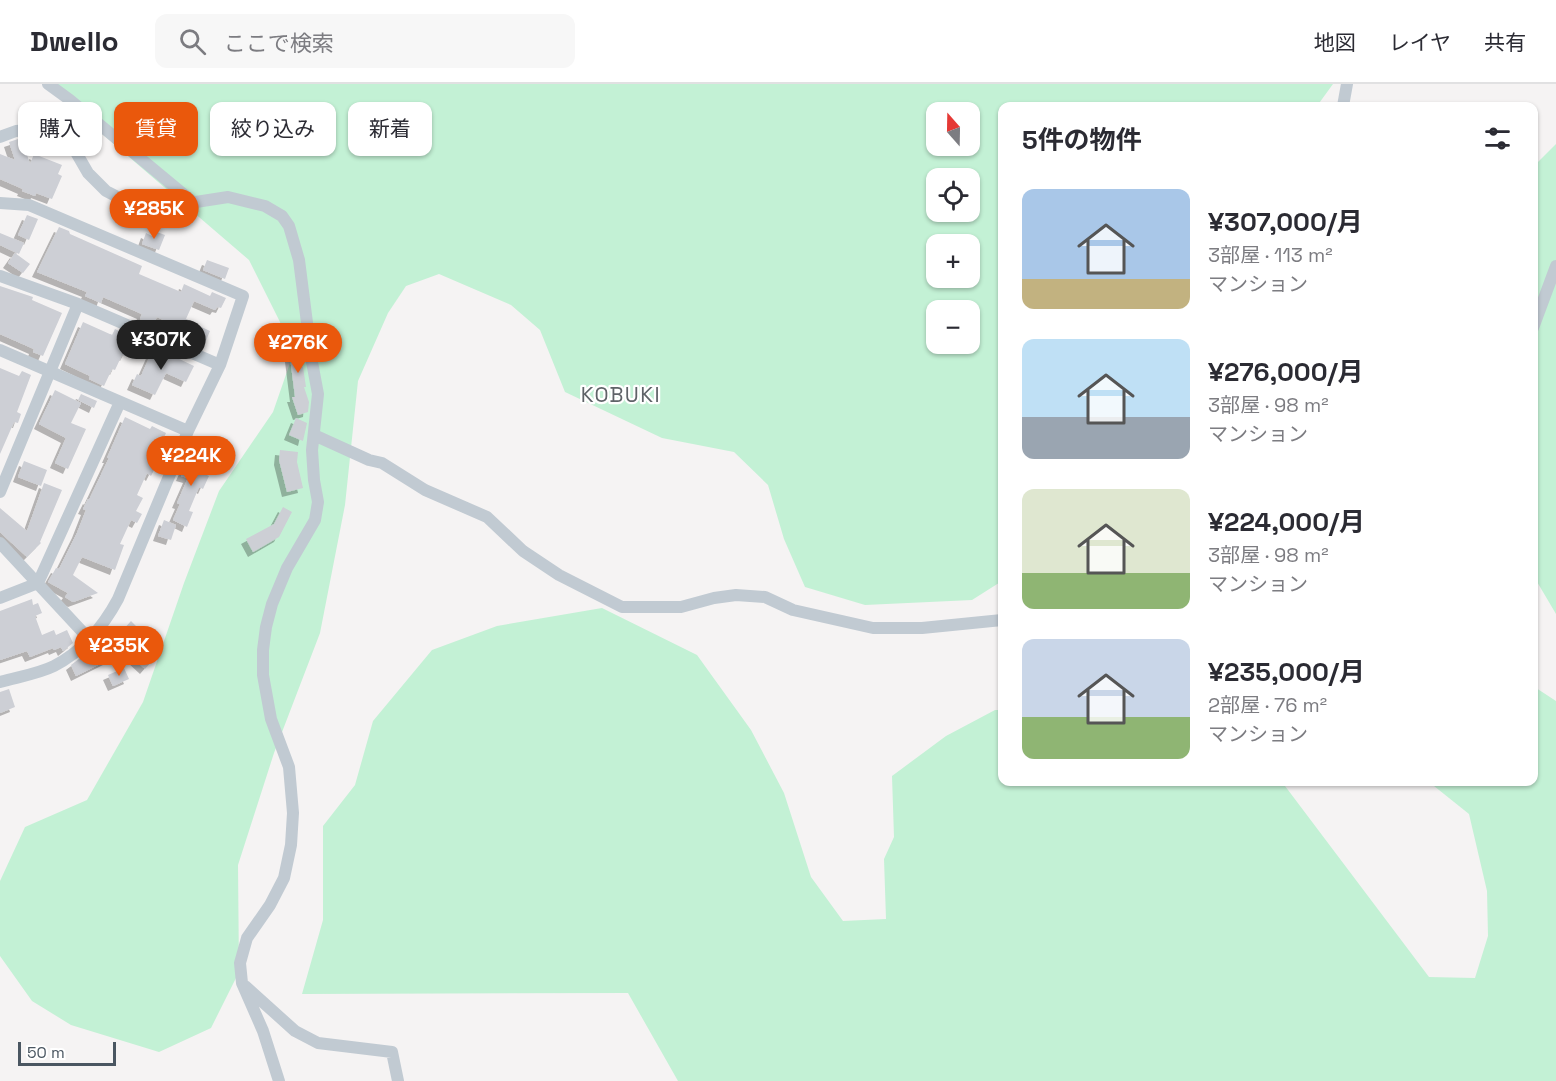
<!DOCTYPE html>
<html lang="ja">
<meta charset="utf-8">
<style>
:root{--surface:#fff;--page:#f7f7f7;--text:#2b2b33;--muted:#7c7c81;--line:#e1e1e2;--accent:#ea580c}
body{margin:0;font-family:"Space Grotesk","Noto Sans JP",sans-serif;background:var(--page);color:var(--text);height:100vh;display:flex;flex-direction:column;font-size:22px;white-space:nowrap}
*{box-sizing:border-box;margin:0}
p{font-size:20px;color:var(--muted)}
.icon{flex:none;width:33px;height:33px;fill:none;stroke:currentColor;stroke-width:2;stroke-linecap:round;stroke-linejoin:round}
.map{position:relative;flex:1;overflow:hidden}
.details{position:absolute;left:998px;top:18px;width:540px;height:684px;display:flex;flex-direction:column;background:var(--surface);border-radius:12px;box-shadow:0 2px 4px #0004}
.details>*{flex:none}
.guide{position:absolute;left:18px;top:18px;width:570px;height:54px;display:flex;gap:12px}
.needle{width:39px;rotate:340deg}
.controls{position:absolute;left:926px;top:18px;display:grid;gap:12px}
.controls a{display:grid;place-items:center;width:54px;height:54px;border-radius:12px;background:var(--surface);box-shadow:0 2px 4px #0004;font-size:30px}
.scale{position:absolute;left:18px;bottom:15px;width:98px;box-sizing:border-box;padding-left:6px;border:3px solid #4a5661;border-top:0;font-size:16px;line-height:21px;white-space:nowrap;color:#4a5661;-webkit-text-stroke:4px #fff;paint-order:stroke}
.price{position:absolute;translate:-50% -51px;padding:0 14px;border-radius:21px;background:var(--accent);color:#fff;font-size:20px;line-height:39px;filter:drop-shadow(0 2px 3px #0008)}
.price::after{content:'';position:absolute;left:50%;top:36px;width:18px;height:14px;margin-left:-9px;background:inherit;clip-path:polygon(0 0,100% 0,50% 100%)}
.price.selected{background:#222;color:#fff}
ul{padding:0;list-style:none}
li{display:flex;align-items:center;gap:18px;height:150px;padding:0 24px}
li span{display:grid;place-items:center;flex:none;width:168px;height:120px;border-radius:12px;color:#555}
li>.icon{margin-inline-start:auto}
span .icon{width:72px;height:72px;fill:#fffc;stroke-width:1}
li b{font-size:26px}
h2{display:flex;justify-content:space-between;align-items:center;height:72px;padding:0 24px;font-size:26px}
.pill{padding:0 21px;border-radius:12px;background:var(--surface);box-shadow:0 2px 4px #0004;font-size:21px;line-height:54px}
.pill.selected{background:var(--accent);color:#fff}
header{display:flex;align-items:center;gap:36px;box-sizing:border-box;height:84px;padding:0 30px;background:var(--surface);border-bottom:2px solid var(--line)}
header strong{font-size:28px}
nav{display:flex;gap:33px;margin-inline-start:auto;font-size:21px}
.search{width:420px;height:54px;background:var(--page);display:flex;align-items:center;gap:15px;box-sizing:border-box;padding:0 21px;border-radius:12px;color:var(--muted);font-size:22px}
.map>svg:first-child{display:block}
</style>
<header>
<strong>Dwello</strong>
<div class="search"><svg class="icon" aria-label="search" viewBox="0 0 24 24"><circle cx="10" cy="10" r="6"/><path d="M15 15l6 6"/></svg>ここで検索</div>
<nav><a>地図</a><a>レイヤ</a><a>共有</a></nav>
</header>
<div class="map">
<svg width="1556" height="997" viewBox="0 0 1556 997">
<defs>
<filter id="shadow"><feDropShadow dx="-5" dy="5" stdDeviation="0" flood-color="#0004"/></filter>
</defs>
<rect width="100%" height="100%" fill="#f5f3f3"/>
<path fill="#c3f1d5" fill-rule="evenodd" d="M44,0H1333L1317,22H1002V497L972,516L865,521L805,503L784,455L768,401L734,368L662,354L565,308L540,246L511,221L439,190L406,202L388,229L358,297L345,421L320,549L274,669L238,781L239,888L211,944L159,968L71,941L32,917L0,872V797L25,743L87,716L143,618L184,499L219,407L273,328L290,279L280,238L249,176ZM936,28H969V62H936ZM936,94H969V128H936ZM936,160H969V194H936ZM936,226H969V260H936Z
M1556,60V530L1533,491V83Z
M602,524L697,571L751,646L784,709L811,793L843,837L886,835L884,775L894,753L892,692L946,652L995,626H1002V698H1282L1429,893L1475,894L1488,852L1487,807L1469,730L1429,698H1533V602L1556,617V997H678L628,909L302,910L323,836V742L355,701L373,637L432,566L497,542Z"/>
<path fill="#cdcfd5" filter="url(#shadow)" d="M18,55H22L30,80L34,70L62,81L58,90L62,92L52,115L36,109L35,112L22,107L23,105L0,95V70L15,76L9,58Z
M27,131L38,135L29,156L18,151Z
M59,143L69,147L70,150L142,182L139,190L181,208L184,200L210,212L212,208L226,214L221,224L217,223L215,226L194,217L186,235L191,237L187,247L157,233L153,240L140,235L142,230L103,213L101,219L85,212L87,208L37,188Z
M154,147L165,151L159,166L142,160L146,149L152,152Z
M0,149L24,159L19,170L0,161Z
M15,169L30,180L23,189L8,179Z
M207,176L229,184L225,195L203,186Z
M0,202L33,213L32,216L62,229L43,272L33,268L34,265L0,250Z
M83,238L112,251L115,245L134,254L125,272L122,271L115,286L112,285L104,302L89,295L90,292L65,280Z
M197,241L210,247L205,259L191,253Z
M299,248L302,283H303L306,303H304L309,318L308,328L298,331L292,313H295L287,249Z
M154,263L194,282L186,298L166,289L155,311L132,301L137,290L141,292Z
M0,284L19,292L22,287L31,291L17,328L21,330L18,339L14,338L0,370Z
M55,306L81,319L71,339L86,345L68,385L55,379L66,354L39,340Z
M81,310L97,317L94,324L78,316Z
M125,333L150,345L152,342L166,349L153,378L157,380L151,392L147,389L137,411L143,414L136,427L142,430L137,439L131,436L120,460L124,461L115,486L82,473L73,491L98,509L73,518L65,513L68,509L48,498L56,484L59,485L77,449L86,426L83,425L88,415L89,416L109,374H107Z
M296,334L307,339L303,357L289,351Z
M280,366L298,368L297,378L303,404L287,408L279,376Z
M192,367L206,373L200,388L209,392L203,405L199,403L189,427L193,428L187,443L173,436L180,420L177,419L188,394L181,392Z
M24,377L47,386L41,402L18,393Z
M44,399L62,406L40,458L41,459L27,473L0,448V424L27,447Z
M283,423L292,428L279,453L253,468L246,455L274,440Z
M164,436L176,441L171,456L158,452Z
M32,515L33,521L38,519L42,529L35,532L42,551L54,546L56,551L67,546L73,559L63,567L61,563L54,566L53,564L30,573L27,567L0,576V527Z
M131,537L144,550L141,554L158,570L145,585L132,573L139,566L121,548Z
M104,563L108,576L76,592L71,581L88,568Z
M124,584L129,595L113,602L108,591Z
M9,605L15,623L0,629V608Z"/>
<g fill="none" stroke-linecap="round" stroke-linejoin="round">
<path stroke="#c1cad2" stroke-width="12" d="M48,0L70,16L193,118
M1343,22L1347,0
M0,53L16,47L39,45L58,52L73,63L88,89L106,107L135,122L151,125L228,113L265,122L282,132L289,142L299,176L312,278L318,310L312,366L314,396L318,418L315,436L287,484L272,520L266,543L263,566V591L271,635L289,683L293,729L291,761L284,794L270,821L247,854L240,879L242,899L263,947L279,997
M0,119L29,121L243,212L220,281L188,347L118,515C103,543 83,567 54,582C38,590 17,593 0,598
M0,192L78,220L220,281
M1533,244L1556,182
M0,266L188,347
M314,351L369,376L382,379L425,406L487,433L523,467L559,491L622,523H681L714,514L736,511L765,513L793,526L873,544H922L1002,536
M0,408L78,220
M0,459L90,556
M0,514L38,499L120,318
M245,902L295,947L318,959L392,968L398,997"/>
</g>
<g text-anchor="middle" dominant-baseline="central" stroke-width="4.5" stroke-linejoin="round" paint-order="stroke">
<g font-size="21" letter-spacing="1.5" fill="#5f6368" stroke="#fff">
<text x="621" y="310">KOBUKI</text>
</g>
</g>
</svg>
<div class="controls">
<a><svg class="needle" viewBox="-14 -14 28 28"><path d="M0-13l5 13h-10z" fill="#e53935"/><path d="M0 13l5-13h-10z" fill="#7c7c81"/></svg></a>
<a><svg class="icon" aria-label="locate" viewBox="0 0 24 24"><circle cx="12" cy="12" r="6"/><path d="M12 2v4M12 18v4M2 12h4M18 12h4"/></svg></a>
<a>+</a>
<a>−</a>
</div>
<div class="scale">50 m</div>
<b class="price" style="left:154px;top:156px">¥285K</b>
<b class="price selected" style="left:161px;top:287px">¥307K</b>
<b class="price" style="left:298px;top:290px">¥276K</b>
<b class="price" style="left:191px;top:403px">¥224K</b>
<b class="price" style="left:119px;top:593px">¥235K</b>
<div class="guide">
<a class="pill">購入</a>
<a class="pill selected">賃貸</a>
<a class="pill">絞り込み</a>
<a class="pill">新着</a>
</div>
<section class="details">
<h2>5件の物件<svg class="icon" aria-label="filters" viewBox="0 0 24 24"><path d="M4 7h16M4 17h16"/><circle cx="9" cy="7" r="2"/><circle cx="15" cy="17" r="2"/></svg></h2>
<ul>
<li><span style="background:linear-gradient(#a9c7e8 75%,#c2b280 0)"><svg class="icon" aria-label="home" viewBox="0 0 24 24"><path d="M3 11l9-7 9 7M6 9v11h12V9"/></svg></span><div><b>¥307,000/月</b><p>3部屋 · 113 m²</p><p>マンション</p></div></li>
<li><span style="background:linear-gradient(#bfe0f5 65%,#9aa5b1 0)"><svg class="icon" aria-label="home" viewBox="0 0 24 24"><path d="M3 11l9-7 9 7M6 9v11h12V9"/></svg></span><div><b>¥276,000/月</b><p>3部屋 · 98 m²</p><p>マンション</p></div></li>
<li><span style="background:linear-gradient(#dfe7d0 70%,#8fb573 0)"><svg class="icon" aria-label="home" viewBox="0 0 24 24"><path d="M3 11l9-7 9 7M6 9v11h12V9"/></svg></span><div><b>¥224,000/月</b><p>3部屋 · 98 m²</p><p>マンション</p></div></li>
<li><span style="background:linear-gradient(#c9d6e8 65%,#8fb573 0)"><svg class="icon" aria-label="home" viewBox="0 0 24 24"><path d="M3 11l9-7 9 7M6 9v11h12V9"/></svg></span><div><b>¥235,000/月</b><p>2部屋 · 76 m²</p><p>マンション</p></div></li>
</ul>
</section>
</div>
